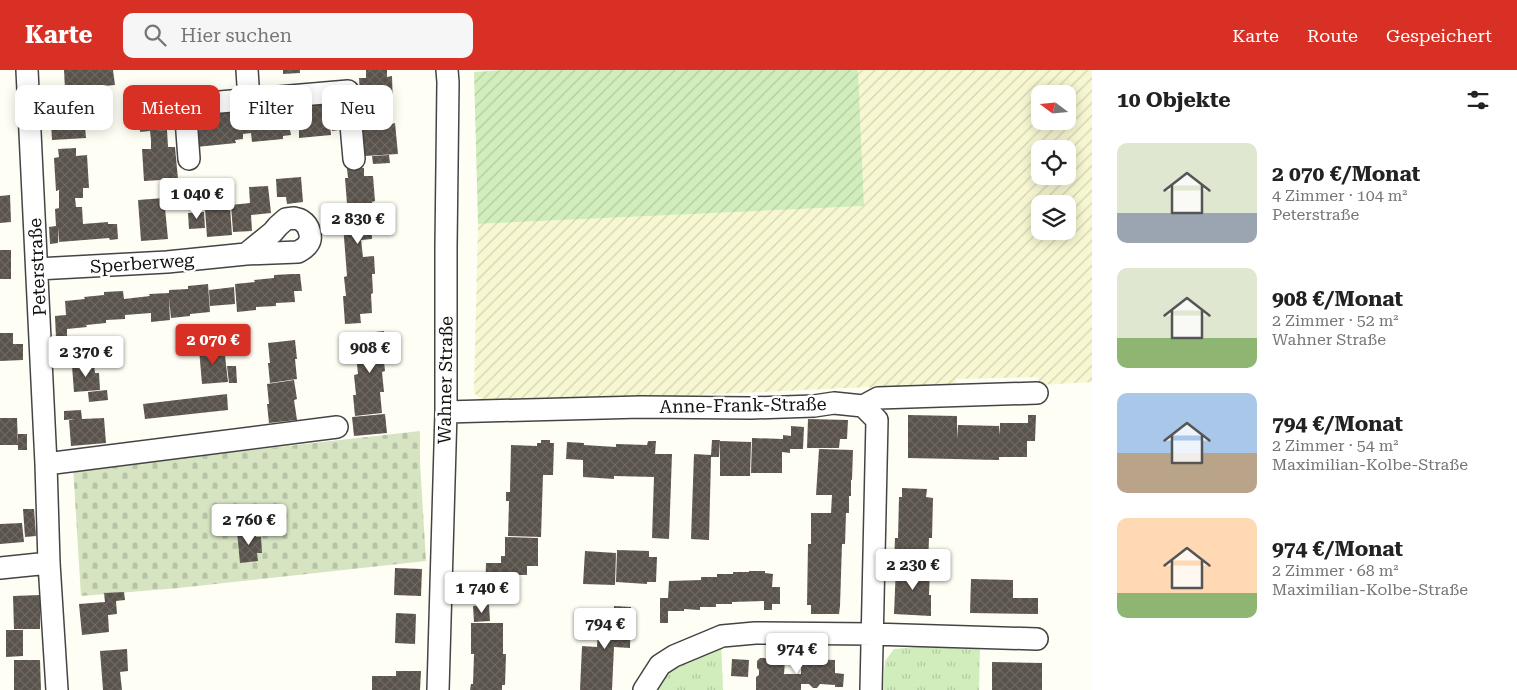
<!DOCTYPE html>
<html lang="de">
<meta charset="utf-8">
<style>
:root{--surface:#fff;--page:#f6f6f6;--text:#222;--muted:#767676;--accent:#d93025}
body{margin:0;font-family:"Roboto Serif",serif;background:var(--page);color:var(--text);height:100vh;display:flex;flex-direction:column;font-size:19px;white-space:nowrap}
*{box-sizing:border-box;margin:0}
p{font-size:16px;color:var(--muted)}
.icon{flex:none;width:28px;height:28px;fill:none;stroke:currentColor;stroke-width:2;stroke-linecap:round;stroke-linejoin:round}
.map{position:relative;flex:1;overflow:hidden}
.panel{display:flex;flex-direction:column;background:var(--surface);width:425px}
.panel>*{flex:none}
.top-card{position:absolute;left:15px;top:15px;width:475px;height:45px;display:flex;gap:10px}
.needle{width:32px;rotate:286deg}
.tools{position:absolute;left:1031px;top:15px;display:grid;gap:10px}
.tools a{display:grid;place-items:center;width:45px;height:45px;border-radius:10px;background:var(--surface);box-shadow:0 2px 12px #0003;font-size:25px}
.price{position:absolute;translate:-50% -42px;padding:0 11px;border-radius:5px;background:#fff;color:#222;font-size:16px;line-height:32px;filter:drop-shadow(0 1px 2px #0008)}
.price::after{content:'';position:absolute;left:50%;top:30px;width:15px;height:11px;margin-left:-8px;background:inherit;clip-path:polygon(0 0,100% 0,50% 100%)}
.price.current{background:var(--accent);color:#fff}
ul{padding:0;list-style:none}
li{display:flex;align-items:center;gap:15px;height:125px;padding:0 25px}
li span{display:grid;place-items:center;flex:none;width:140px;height:100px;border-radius:10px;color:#555}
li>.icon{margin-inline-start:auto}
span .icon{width:60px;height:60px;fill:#fffc;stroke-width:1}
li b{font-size:21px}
h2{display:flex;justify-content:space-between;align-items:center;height:60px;padding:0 25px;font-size:21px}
.pill{padding:0 18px;border-radius:10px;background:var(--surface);box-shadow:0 2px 12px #0003;font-size:18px;line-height:45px}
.pill.current{background:var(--accent);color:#fff}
header{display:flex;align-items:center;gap:30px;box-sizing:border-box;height:70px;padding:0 25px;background:var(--accent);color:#fff}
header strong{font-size:24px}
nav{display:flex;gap:28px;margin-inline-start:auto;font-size:18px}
.search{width:350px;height:45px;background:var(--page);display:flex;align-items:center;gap:12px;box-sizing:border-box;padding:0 18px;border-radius:10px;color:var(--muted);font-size:19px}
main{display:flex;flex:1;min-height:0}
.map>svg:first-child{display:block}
</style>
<header>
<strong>Karte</strong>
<div class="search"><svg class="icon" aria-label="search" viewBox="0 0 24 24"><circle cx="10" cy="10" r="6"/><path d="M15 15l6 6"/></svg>Hier suchen</div>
<nav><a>Karte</a><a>Route</a><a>Gespeichert</a></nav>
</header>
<main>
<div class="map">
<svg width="1092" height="620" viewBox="0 0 1092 620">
<defs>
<pattern id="farmland-furrows" width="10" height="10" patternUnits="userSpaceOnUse" patternTransform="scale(1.25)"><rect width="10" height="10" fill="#f7f7d2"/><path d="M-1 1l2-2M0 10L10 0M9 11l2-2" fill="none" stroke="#d3d3b3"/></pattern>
<pattern id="grass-tufts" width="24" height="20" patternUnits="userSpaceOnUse" patternTransform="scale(1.25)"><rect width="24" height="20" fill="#d0edbb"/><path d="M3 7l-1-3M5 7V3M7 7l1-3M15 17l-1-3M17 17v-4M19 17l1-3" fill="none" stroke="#b2caa0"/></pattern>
<pattern id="cemetery-stones" width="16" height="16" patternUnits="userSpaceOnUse" patternTransform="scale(1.25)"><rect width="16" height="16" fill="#d6e4c2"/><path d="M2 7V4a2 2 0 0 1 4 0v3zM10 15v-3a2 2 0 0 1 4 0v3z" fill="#b7c3a6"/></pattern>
<pattern id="garden-furrows" width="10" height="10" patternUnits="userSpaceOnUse" patternTransform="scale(1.25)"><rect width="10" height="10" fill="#d0edbb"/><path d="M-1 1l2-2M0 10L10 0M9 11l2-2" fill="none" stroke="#b2caa0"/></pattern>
<pattern id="building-cross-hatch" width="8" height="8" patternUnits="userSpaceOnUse" patternTransform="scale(1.25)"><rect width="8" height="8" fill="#5a534c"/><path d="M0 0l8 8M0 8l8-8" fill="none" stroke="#6d6762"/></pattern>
</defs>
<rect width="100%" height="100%" fill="#fffef4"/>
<path fill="url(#farmland-furrows)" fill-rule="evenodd" d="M858,0H1092V312L1039,315L1038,307L956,309V317L894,320L866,317L488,335L474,323L478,154L864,136ZM1040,24H1068V51H1040ZM1040,79H1068V106H1040ZM1040,134H1068V161H1040Z"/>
<path fill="url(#grass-tufts)" d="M721,571L723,620H654L665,598Z
M927,576H980L979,620H883L885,591L894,579Z"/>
<path fill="url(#cemetery-stones)" d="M420,361V393L426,491L179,518L81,526L73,396L182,388Z"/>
<path fill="url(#garden-furrows)" d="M505,0H858L864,136L478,154L474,2Z"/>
<path fill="url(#building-cross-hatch)" d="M64,0H113L115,15L65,19Z
M283,0H300V3L283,4Z
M366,0H387V7L392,6L393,37L361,39L359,8H366Z
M77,27V35H83L86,68L52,70L50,37H56L55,29Z
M164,28L165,37L140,39L139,29Z
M328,33L331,65L299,68V60H290L291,65L283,66V69L252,72L251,63L243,64V69L235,70L236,73L196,77L194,55L202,54L201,44L233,41L234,48L242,47L249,46V40L280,37L281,44L296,42L297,49V36Z
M172,37L174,59L154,61L167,60L168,77H175L178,109L144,111L142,79H151V70L150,61L140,62L138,40Z
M390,38L391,54L395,53L398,84L364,86L362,56L370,55L368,39Z
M337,42L339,60L332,61L330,43Z
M76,78V86L87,85L89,118H83V128H75L76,137H82L83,154L108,152V154H117L118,169L110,170L109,168L59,172L58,158V173L50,174L49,157L56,156L55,139L59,138V120L56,121L54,88L59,87L58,79Z
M389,85L390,93L373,94L372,86Z
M364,98V106H373L375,131L372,132L373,151H371L372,169L361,170L363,187L374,186L375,204H372L373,223L371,224L372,243L360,244L361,253L345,254L343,226H346L344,207L347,206L343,154L346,153L344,134H347L345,108H348L347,99Z
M301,107L303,132L287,134L286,127H277L276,109Z
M268,116L271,143L251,145L252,161L233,162L231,135L250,133L249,117Z
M10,125L11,152L0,153V126Z
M164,128L168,169L141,171L138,130Z
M230,137L232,165L207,167L205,139Z
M204,142L205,158L189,159L188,143Z
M0,180H11V209H0Z
M293,204H300L302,221H294L295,232L276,233V236L256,237V240L237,242L235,214L255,212L254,210L274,208V205Z
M208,214L210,242L190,244V246L171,248L169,228L170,250L151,252V243L125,245V249L106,250V253L86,255L87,257L67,259V267L56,268L55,246L66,245L65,231L85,229L84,227L104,225V222L123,221L124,229L150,226L149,224L169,223V220L188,219V216Z
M234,217L235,234L210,236L209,220Z
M384,261L386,281L383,282L385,301L382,302L384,322H380L382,343L355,346L353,325H356L354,305L358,304L356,285L359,284L357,264Z
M0,263H13V274H23V290L0,291Z
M295,270L297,289H295L297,309L270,313L268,293H270L268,273Z
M224,277L228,312L202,314L199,279Z
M89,292L94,295L95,303H99L100,320L74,322L72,296H84Z
M227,296H236L237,313H229Z
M294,310L297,329L294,330L297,350L269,353L267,334H269L267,314Z
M107,320L108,330L89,332L88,322Z
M227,324L228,340L145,349L143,334Z
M81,340L82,349L104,348L106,373L71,376L69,350L75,349L64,350V341Z
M385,344L387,363L354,366L352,347Z
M908,345L957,346V369L958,355L999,356L1000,365V353H1028V345H1036L1035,371H1027V387H999V390L908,388Z
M0,348H17L18,375H0Z
M808,349L848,350L847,369H840L839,378H807Z
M791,356L804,357L803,379H790V383L782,382V403H751L752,368L783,369V365L791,366Z
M18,364H27V380H18Z
M541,370H550V373H554L553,405H543L541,467L508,466L509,431H506V422H510L511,375L537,376V373H541Z
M712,370H720L719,387H711L709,470L691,469L694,384L711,385Z
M648,371H656L655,384H672L669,469L652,468L654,407L614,406V409L583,407V390L566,389L567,372L584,373V375L616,377V374L647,375Z
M720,371L751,372L750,406H720Z
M819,379L853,380L852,410H851V426H849V443H846L845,474H842L840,536L839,544H811V535H807L808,474H811V443H831L832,425H816Z
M902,418L927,419L926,427L933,428L932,468H929L928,496L894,495L895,468H898L899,427H902Z
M23,439H34L36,466L25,467Z
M22,453L24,472L0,474V454Z
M255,460L256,467H261L262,483H257L258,491L240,493L237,462Z
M505,467L538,468V496H527V505H519L518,527H485L486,493H501V486H505Z
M617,480L649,481V487H657L656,512H647V514L616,512Z
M585,481L616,483L615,515L583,514Z
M896,496L930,497L929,525H931V546L894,544Z
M395,498L422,499L421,526L394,525Z
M749,501H765V503L773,504L772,517H780V534H772V540H764V531L732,532V534H716V537H700V540L684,539V541H668V553H660V528H668L669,511L701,510V507H717V504H733V502H749Z
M971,509L1013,510V528H1038V544L970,543Z
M124,522L125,530L116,531L117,544L108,545L109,562L82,565L79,534L105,532L104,523Z
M40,525V559H14L13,526Z
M489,535L490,551L474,552L473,536Z
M614,536L631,537L630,578L614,577L612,620H580L582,576L597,577L599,545L614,546Z
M396,543L416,544L415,574L395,573Z
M471,553H503V584H506L505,615H502V620H470L471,614H473L474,584H471Z
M6,560H23V586L6,587Z
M127,579L128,601L120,602L122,620H103L100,581Z
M760,588H765L768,591H773L776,588H782L785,591L784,604H801V595H804V589L835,590V603L844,604L843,617H835V615L820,614L817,618H813L809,614H801V620H756V607L759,605V600L757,598V591Z
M732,589L749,590L748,607L731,606Z
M14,590H40L41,620H14Z
M992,592L1042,593V620H992Z
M396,601H421L420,620H372V606H396Z"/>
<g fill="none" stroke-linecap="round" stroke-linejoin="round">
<g stroke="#444" stroke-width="24">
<path id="minor" d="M27,0L46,394L49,493L57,620
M247,0L249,30
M189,89L185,35L348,21L354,89
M294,148C296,149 301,149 302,151C309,155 313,168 308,174C306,178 301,180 298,182L246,184L273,162L278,156L286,149Z
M37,199L167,192L246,184
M863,336L877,350L871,620
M446,342L641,337L751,338L814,336L834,333L863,336L878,328L1037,323
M46,394L337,357
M0,498L49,493
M438,620L446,342V177L448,12L447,0
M644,620L660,595L674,586L722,566L755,563L872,564L1037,569"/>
</g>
<use href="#minor" stroke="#fff" stroke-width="21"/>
</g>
<g text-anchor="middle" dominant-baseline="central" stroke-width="5" stroke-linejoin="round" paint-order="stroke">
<g font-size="18" fill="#111" stroke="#fff">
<text transform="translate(142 193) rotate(-4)">Sperberweg</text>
<text transform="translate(37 197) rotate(-93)">Peterstraße</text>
<text transform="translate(445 310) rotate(-89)">Wahner Straße</text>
<text transform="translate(743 335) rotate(-1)">Anne-Frank-Straße</text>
</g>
</g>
</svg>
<div class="tools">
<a><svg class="needle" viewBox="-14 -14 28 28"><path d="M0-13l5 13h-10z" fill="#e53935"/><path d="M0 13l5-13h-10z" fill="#767676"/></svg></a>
<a><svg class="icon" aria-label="locate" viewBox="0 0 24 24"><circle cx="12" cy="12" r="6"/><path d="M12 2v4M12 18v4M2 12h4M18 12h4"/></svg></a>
<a><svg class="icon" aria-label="layers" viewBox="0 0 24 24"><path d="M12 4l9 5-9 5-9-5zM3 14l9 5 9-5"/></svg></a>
</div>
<b class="price" style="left:197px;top:150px">1 040 €</b>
<b class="price" style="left:358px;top:175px">2 830 €</b>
<b class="price current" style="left:213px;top:296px">2 070 €</b>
<b class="price" style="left:370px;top:304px">908 €</b>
<b class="price" style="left:86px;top:308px">2 370 €</b>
<b class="price" style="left:249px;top:476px">2 760 €</b>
<b class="price" style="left:913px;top:521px">2 230 €</b>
<b class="price" style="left:482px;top:544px">1 740 €</b>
<b class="price" style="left:605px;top:580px">794 €</b>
<b class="price" style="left:797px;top:605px">974 €</b>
<div class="top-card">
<a class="pill">Kaufen</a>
<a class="pill current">Mieten</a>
<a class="pill">Filter</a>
<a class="pill">Neu</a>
</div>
</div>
<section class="panel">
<h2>10 Objekte<svg class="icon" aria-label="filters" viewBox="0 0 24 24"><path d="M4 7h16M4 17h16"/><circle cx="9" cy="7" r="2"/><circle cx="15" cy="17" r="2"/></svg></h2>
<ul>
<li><span style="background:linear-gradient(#dfe7d0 70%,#9aa5b1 0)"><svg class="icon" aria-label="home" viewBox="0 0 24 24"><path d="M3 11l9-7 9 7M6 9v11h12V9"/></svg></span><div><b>2 070 €/Monat</b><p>4 Zimmer · 104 m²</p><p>Peterstraße</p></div></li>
<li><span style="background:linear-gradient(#dfe7d0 70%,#8fb573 0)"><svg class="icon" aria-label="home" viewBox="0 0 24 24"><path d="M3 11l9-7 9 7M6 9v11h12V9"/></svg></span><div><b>908 €/Monat</b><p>2 Zimmer · 52 m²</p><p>Wahner Straße</p></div></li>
<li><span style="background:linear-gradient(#a9c7e8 60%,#b9a48a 0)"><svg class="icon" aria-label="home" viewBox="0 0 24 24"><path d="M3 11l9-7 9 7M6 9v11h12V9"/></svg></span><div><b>794 €/Monat</b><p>2 Zimmer · 54 m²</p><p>Maximilian-Kolbe-Straße</p></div></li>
<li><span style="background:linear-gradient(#ffd9b3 75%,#8fb573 0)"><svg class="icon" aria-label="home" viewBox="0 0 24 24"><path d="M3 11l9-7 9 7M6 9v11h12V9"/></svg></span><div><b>974 €/Monat</b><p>2 Zimmer · 68 m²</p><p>Maximilian-Kolbe-Straße</p></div></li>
</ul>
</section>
</main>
